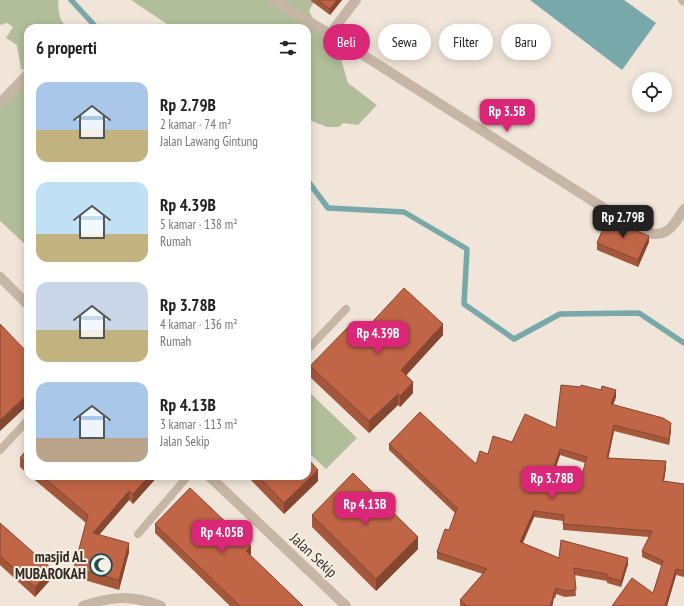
<!DOCTYPE html>
<html lang="id">
<meta charset="utf-8">
<style>
:root{--surface:#fff;--page:#f2f2f2;--text:#202124;--muted:#757577;--accent:#db2777}
body{margin:0;font-family:"PT Sans Narrow",sans-serif;background:var(--page);color:var(--text);height:100vh;display:flex;flex-direction:column;font-size:15px;white-space:nowrap}
*{box-sizing:border-box;margin:0}
p{font-size:13px;color:var(--muted)}
.icon{flex:none;width:22px;height:22px;fill:none;stroke:currentColor;stroke-width:2;stroke-linecap:round;stroke-linejoin:round}
.map{position:relative;flex:1;overflow:hidden}
.details{position:absolute;left:24px;top:24px;width:287px;height:456px;display:flex;flex-direction:column;background:var(--surface);border-radius:12px;box-shadow:0 2px 10px #0003}
.details>*{flex:none}
.banner{position:absolute;left:323px;top:24px;width:301px;height:36px;display:flex;gap:8px}
.controls{position:absolute;left:632px;top:72px;display:grid;gap:8px}
.controls a{display:grid;place-items:center;width:40px;height:40px;border-radius:50%;background:var(--surface);box-shadow:0 2px 10px #0003;font-size:20px}
.price{position:absolute;translate:-50% -34px;padding:0 9px;border-radius:8px;background:var(--accent);color:#fff;font-size:13px;line-height:26px;filter:drop-shadow(0 1px 2px #0008)}
.price::after{content:'';position:absolute;left:50%;top:24px;width:12px;height:9px;margin-left:-6px;background:inherit;clip-path:polygon(0 0,100% 0,50% 100%)}
.price.current{background:#222;color:#fff}
ul{padding:0;list-style:none}
li{display:flex;align-items:center;gap:12px;height:100px;padding:0 12px}
li span{display:grid;place-items:center;flex:none;width:112px;height:80px;border-radius:12px;color:#555}
li>.icon{margin-inline-start:auto}
span .icon{width:48px;height:48px;fill:#fffc;stroke-width:1}
li b{font-size:17px}
h2{display:flex;justify-content:space-between;align-items:center;height:48px;padding:0 12px;font-size:17px}
.tag{padding:0 14px;border-radius:18px;background:var(--surface);box-shadow:0 2px 10px #0003;font-size:14px;line-height:36px}
.tag.current{background:var(--accent);color:#fff}
.map>svg:first-child{display:block}
</style>
<div class="map">
<svg width="684" height="606" viewBox="0 0 684 606">
<rect width="100%" height="100%" fill="#f0e5d8"/>
<path fill="#b1be99" d="M0,0H58C59,11 58,23 70,28H28V70L21,69L17,45L6,38L13,27L7,23L0,25Z
M131,0H315L309,11L322,35L339,52L348,83L377,105L358,125L343,123L339,127H327L307,119V28H173Z
M28,79V247L0,221V107Z
M307,390L357,438L326,469L307,451Z"/>
<path fill="#79a8ab" d="M530,0H624L656,23L622,70Z"/>
<g fill="none" stroke-linecap="round" stroke-linejoin="round">
<path stroke="#79a8ab" stroke-width="5.5" d="M71,0L97,28
M307,180L328,208L404,212L467,249L464,304L514,339L560,314L639,313L684,343"/>
<path stroke="#c7b5a5" stroke-width="8" d="M307,350L346,309
M0,450L28,420
M138,534L188,476"/>
<path stroke="#c7b5a5" stroke-width="10" d="M273,0L330,34L356,0
M683,0L684,1
M330,34L640,231C665,240 672,229 684,209
M0,103L28,74
M0,277L28,305
M209,476L346,606
M83,606C111,596 133,595 161,606"/>
</g>
<path fill="#a5573c" fill-rule="evenodd" d="M311,0H342L330,15L311,1Z
M649,242L638,267L597,250V243Z
M362,333L443,335L406,375L413,393L400,407L398,405L369,433L310,377V366Z
M581,387L616,397L613,405L671,430L669,445L614,431L608,458L666,467L664,481L684,484V577L676,575L667,606H612L653,593L662,566L642,557V551L649,537L563,530V521L534,517L523,543L559,558L628,564L621,587L607,583V581L574,575L576,596L565,597L556,594L555,598H554L552,606H460V600L483,574L437,559V552L449,530L455,513L389,450V444L476,464L488,454L512,442L556,428ZM560,455L585,463L580,482L552,479Z
M28,448V474L20,467V458Z
M30,476H158L133,504L129,500L99,535L129,552L119,590L74,577V568L86,523Z
M247,476H307L318,481L284,514Z
M312,515L418,549L376,591L312,527Z
M0,523L52,578L35,597L0,565Z
M155,524L251,555V556L303,606H230L155,533Z"/>
<path fill="#864731" d="M337,0H342L330,15V9Z
M649,236V242L638,267V260Z
M443,324V335L401,381V370Z
M413,382V393L400,407V396Z
M616,390V397L611,411V404Z
M28,394V405L0,431V420Z
M398,394V405L369,433V421Z
M671,423V430L669,445V439Z
M614,425V431L607,465V458Z
M560,449V455L550,485V478Z
M666,461V467L663,487V481Z
M318,470V481L284,514V503Z
M149,476H158L133,504V494Z
M129,491V500L93,542V533Z
M534,511V517L520,548V542Z
M418,537V549L376,591V579Z
M129,543V552L119,590V580Z
M251,546V555L246,561V551Z
M628,558V564L621,587V581Z
M52,569V578L35,597V587Z
M676,569V575L667,606H665Z
M556,588V594L555,598V592Z
M554,592L553,604L552,606H550Z"/>
<path fill="#c06546" stroke="#864731" fill-rule="evenodd" d="M318,0H337L330,9Z
M607,219L649,236L638,260L597,243Z
M404,288L443,324L401,370L413,382L400,396L398,394L369,421L310,366L352,323L362,333Z
M0,324L28,353V394L0,420Z
M561,385L581,387V385L601,390L602,386L616,390L611,404L663,418L671,423L669,439L614,425L607,458L666,461L663,481L684,484V571L676,569L665,606H612L632,578L653,593L663,561L642,551L652,531L563,524L564,515L534,511L520,542L559,558L561,540L628,558L621,581L607,577V574L574,568L576,590L565,591L556,588L555,592H554L553,597L550,606H467L460,600L487,569L437,552L445,529L449,530L457,508L389,444L420,412L476,464L480,451L488,454L493,436L512,442L525,414L556,428ZM560,449L587,457L580,482L550,478Z
M28,448V464L20,458Z
M307,458L318,470L284,503L258,476H307Z
M353,473L418,537L376,579L312,515Z
M42,476H149L133,494L129,491L93,533L129,543L119,580L74,568L88,515Z
M190,488L251,546L246,551L303,606H240L155,524Z
M0,523L52,569L35,587L0,556Z"/>
<defs>
<g id="mosque-ring" transform="scale(1.15)"><circle r="9.5" fill="#f8efe4" stroke="#1e4e52" stroke-width="1.5"/><path d="M3.5-4.9A6 6 0 1 0 3.5 4.9A5 5 0 1 1 3.5-4.9Z" fill="#1e4e52"/></g>
</defs>
<g fill-rule="evenodd">
<use href="#mosque-ring" x="101" y="565"/>
</g>
<g text-anchor="middle" dominant-baseline="central" stroke-width="4" stroke-linejoin="round" paint-order="stroke">
<g font-size="15" fill="#332a26" stroke="#f8efe4">
<text transform="translate(314 555) rotate(43)">Jalan Sekip</text>
</g>
<g font-size="15" font-weight="bold" fill="#332a26" stroke="#f8efe4" text-anchor="end">
<text x="86" y="556">masjid AL<tspan x="86" dy="17">MUBAROKAH</tspan></text>
</g>
</g>
</svg>
<div class="controls">
<a><svg class="icon" aria-label="locate" viewBox="0 0 24 24"><circle cx="12" cy="12" r="6"/><path d="M12 2v4M12 18v4M2 12h4M18 12h4"/></svg></a>
</div>
<b class="price" style="left:507px;top:133px">Rp 3.5B</b>
<b class="price current" style="left:623px;top:239px">Rp 2.79B</b>
<b class="price" style="left:378px;top:355px">Rp 4.39B</b>
<b class="price" style="left:552px;top:500px">Rp 3.78B</b>
<b class="price" style="left:365px;top:526px">Rp 4.13B</b>
<b class="price" style="left:222px;top:554px">Rp 4.05B</b>
<div class="banner">
<a class="tag current">Beli</a>
<a class="tag">Sewa</a>
<a class="tag">Filter</a>
<a class="tag">Baru</a>
</div>
<section class="details">
<h2>6 properti<svg class="icon" aria-label="filters" viewBox="0 0 24 24"><path d="M4 7h16M4 17h16"/><circle cx="9" cy="7" r="2"/><circle cx="15" cy="17" r="2"/></svg></h2>
<ul>
<li><span style="background:linear-gradient(#a9c7e8 60%,#c2b280 0)"><svg class="icon" aria-label="home" viewBox="0 0 24 24"><path d="M3 11l9-7 9 7M6 9v11h12V9"/></svg></span><div><b>Rp 2.79B</b><p>2 kamar · 74 m²</p><p>Jalan Lawang Gintung</p></div></li>
<li><span style="background:linear-gradient(#bfe0f5 65%,#c2b280 0)"><svg class="icon" aria-label="home" viewBox="0 0 24 24"><path d="M3 11l9-7 9 7M6 9v11h12V9"/></svg></span><div><b>Rp 4.39B</b><p>5 kamar · 138 m²</p><p>Rumah</p></div></li>
<li><span style="background:linear-gradient(#c9d6e8 60%,#c2b280 0)"><svg class="icon" aria-label="home" viewBox="0 0 24 24"><path d="M3 11l9-7 9 7M6 9v11h12V9"/></svg></span><div><b>Rp 3.78B</b><p>4 kamar · 136 m²</p><p>Rumah</p></div></li>
<li><span style="background:linear-gradient(#a9c7e8 70%,#b9a48a 0)"><svg class="icon" aria-label="home" viewBox="0 0 24 24"><path d="M3 11l9-7 9 7M6 9v11h12V9"/></svg></span><div><b>Rp 4.13B</b><p>3 kamar · 113 m²</p><p>Jalan Sekip</p></div></li>
</ul>
</section>
</div>
